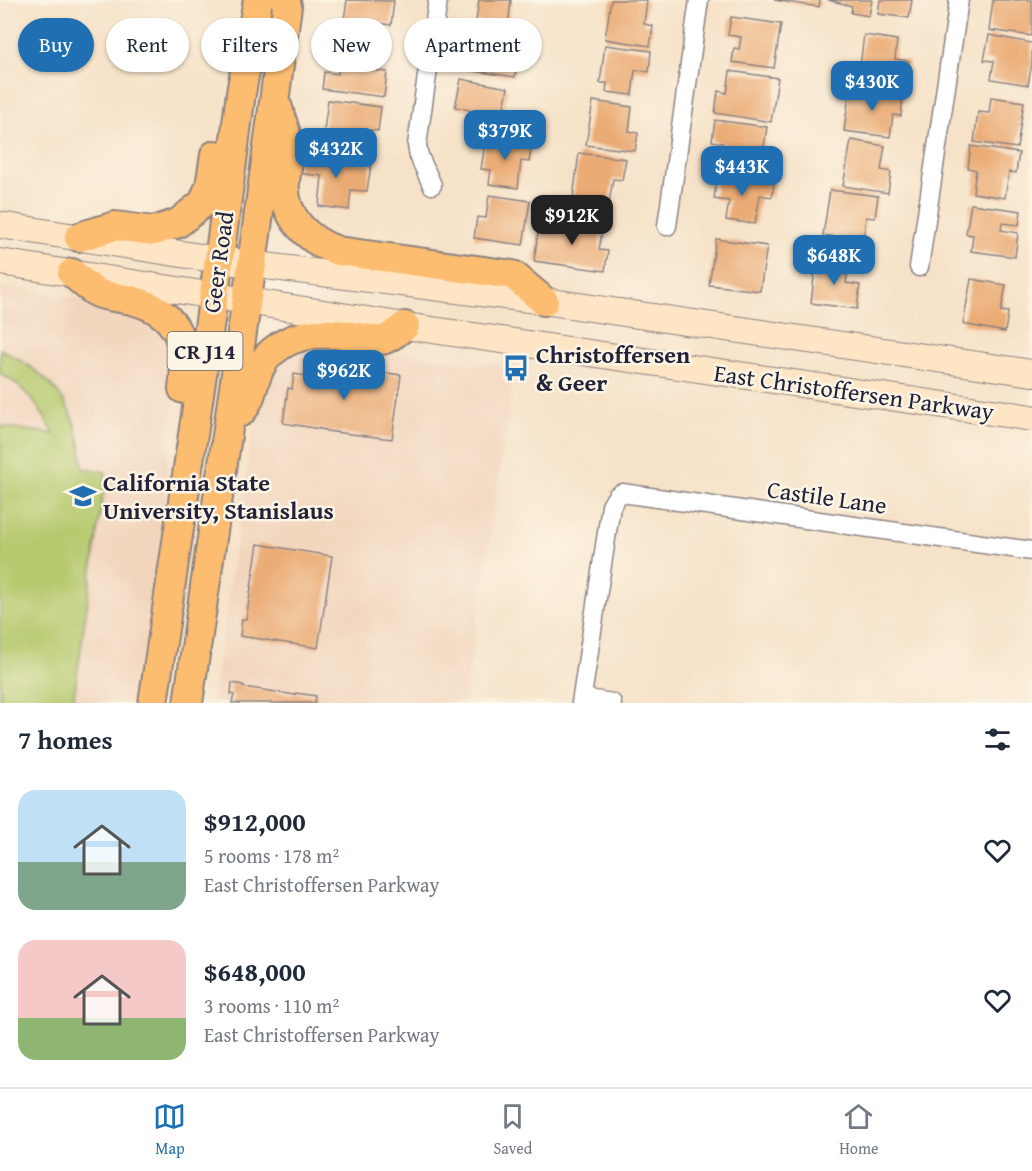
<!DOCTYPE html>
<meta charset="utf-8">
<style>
:root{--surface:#fff;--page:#f6f6f7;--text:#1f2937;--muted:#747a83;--line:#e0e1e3;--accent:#1f6fb2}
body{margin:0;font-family:"Gentium Book Plus",serif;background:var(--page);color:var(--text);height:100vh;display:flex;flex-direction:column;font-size:22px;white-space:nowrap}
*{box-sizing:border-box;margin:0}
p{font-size:20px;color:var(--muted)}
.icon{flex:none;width:33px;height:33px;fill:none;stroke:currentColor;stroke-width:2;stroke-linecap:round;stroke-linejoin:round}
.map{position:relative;height:703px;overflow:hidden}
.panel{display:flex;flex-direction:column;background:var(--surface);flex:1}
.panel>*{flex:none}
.hud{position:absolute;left:18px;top:18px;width:600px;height:54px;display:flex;gap:12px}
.price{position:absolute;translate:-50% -51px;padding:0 14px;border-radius:12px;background:var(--accent);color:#fff;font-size:20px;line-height:39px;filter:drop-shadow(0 2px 3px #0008)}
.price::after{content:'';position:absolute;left:50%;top:36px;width:18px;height:14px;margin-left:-9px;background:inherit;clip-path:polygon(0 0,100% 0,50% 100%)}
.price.on{background:#222;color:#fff}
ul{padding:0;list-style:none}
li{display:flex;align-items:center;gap:18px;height:150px;padding:0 18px}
li span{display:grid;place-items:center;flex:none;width:168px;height:120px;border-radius:18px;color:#555}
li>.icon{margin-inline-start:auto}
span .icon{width:72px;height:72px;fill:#fffc;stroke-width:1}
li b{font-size:26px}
h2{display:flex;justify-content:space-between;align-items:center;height:72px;padding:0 18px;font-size:26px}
.tag{padding:0 21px;border-radius:27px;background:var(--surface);box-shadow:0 2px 4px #0004;font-size:21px;line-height:54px}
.tag.on{background:var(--accent);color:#fff}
.menu{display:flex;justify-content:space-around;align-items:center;height:84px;border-top:2px solid var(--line);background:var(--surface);font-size:16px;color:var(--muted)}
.menu a{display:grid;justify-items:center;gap:3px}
.menu .on{color:var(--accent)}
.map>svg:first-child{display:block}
</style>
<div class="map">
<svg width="1032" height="703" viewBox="0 0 1032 703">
<rect width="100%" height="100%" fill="#fcf5e5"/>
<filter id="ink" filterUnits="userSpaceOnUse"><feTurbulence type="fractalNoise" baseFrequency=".0167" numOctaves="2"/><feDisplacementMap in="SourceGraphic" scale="12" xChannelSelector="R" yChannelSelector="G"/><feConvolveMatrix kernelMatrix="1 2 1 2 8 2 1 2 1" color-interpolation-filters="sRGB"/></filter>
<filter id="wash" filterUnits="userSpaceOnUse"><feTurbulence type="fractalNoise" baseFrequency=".008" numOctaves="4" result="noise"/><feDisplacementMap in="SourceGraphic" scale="24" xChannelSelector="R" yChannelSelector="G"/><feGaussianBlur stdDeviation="1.35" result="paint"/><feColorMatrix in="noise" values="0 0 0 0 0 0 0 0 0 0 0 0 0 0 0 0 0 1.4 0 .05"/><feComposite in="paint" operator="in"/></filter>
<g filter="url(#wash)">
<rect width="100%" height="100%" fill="#f6e2c8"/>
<path fill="#f2d5bd" d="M0,286L138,308L161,324L178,380L168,443L166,509L137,703H0Z
M330,343L478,365L516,361L465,703H212L259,388L281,354Z"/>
<path fill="#b5c96d" stroke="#6c7654" stroke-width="1.5" d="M0,349C53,375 79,407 83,468L106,472L73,703H0V426L54,434C41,411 26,385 0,374Z"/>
<g id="blocks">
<path fill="#ebab74" d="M347,0L394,1L391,25L376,23L373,44L341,39Z
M479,0H511L508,26L476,21Z
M611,0H647L644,24L653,26L650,46L605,39Z
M774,0H820L819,7Z
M828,0H872L869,16L851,13L852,6Z
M880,0H912L909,18L878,14Z
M993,0H1032V36L989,30Z
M731,17L781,24L774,68L732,62L734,48L739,49L741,37L728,35Z
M474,27L522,33L515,77L460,69L463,47L471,49Z
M864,35L897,40L895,59L909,61L905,88L858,82Z
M989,35L1032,43V63L1028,85L991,79L994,61L984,60Z
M605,45L651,51L649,72L635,70L632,95L606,92L607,83H600Z
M341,47L372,51L370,70L387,72L384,97L322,89L324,72L338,74Z
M730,71L778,78L771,122L715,113L718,91L727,93Z
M461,79L508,88L499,133L467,128L470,110L455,107Z
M850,88L903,95L901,116L893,115L890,137L844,131Z
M991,97L1024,102L1017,148L974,142L978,112L989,113Z
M328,100L381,107L378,131L371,130L368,152L322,146Z
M593,101L632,107L629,131L638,133L635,151L586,145Z
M715,120L767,127L760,173L719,167L723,143L712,141Z
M486,137L532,143L529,162L521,161L518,188L489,184L491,170L481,169Z
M851,140L885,146L881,170L891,172L888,193L843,186Z
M971,146L1019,153L1016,173L1009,172L1005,198L973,193L976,170L968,168Z
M579,153L626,159L622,180L613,179L609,203L573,198Z
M300,155L371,165L367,191L351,190L349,210L319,206L322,176L297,173Z
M717,175L774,183L772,197L760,195L755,224L726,220L729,201L714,199Z
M830,190L878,196L875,218L866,217L863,241L823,235Z
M489,195L530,201L523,245L474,238L477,217L486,218Z
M971,204L1021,211L1019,225L1002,223L1001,230L1018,233L1015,257L971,251L973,235L966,234Z
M568,220L603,224L599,250L608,251L605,271L534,261L539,226L566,230Z
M716,239L767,246L760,291L709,285Z
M816,260L849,264L846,283L860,285L857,309L811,303Z
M971,279L1006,285L1001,311L1008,312L1005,332L963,324Z
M310,362L401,375L392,439L326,431V430L283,423L288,388L292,389L294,374L308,376Z
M258,544L332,556L318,648L240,636L242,619H246Z
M232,683L243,685V687L295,695L296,693L316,696L315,703H232L234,695L231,694Z"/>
</g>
</g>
<g filter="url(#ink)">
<use href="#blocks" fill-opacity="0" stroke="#8c8282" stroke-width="1.5"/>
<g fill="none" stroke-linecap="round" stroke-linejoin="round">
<g stroke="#8c8282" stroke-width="21">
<path id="street" d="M432,185L419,156L417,145L438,0
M667,226L699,0
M919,267L959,0
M582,698L612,703
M581,703L611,506L617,496L622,493L1032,551"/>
</g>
<g stroke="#8c8282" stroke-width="28">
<path id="secondary" d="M0,225L219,260L544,301L1032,373
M0,262L405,326L1032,418"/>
</g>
<g stroke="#8c8282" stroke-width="32">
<path id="primary" d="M278,108C281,120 286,132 289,144C290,156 286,170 285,182C282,216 308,241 338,251L513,275L544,301
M79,237L115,226L154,231L178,223L203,203L210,186L215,155
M72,273C80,279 89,289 98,293C109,298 123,297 135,301C180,313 189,348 183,389
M241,412C256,395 252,369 272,352C297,330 328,332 359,337C365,338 375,341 382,340C389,339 399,330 405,326
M153,703L219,260L241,93L258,0
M188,703L252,264L287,6L285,0"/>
</g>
<use href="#street" stroke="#fff" stroke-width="18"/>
<use href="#secondary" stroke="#fee5c5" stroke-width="26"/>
<use href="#primary" stroke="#fcbd6f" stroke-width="28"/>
</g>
</g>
<defs>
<g id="bus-bare" transform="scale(2.07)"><path d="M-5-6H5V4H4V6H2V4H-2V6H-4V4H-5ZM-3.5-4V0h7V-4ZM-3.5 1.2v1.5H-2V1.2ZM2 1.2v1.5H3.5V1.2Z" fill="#1f6fb2" stroke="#fcf5e5" stroke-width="2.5" paint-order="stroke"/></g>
<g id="university-bare" transform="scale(2.07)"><path d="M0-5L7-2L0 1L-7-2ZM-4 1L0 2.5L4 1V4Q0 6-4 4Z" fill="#1f6fb2" stroke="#fcf5e5" stroke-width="2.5" paint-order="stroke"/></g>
</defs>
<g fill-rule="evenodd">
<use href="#bus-bare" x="516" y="368"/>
<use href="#university-bare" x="83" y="496"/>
</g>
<g text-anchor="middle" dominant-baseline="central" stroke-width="5" stroke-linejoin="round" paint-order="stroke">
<rect fill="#fcf5e5" stroke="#63616e" stroke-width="1.5" x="167.5" y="332" width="75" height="38" rx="4.5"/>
<g font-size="22" font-weight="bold" fill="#22223b">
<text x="205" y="351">CR J14</text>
</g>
<g font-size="24" fill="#22223b" stroke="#fcf5e5">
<text transform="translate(218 262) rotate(-82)">Geer Road</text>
<text transform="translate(854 392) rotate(8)">East Christoffersen Parkway</text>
<text transform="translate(827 497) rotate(8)">Castile Lane</text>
</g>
<g font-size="24" font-weight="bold" fill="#22223b" stroke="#fcf5e5" text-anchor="start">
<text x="536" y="354">Christoffersen<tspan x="536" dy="28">&amp; Geer</tspan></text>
<text x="103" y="482">California State<tspan x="103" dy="28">University, Stanislaus</tspan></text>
</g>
</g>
</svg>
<b class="price" style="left:872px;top:112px">$430K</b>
<b class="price" style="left:505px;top:161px">$379K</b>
<b class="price" style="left:336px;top:179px">$432K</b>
<b class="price" style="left:742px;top:197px">$443K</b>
<b class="price on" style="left:572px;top:246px">$912K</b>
<b class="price" style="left:834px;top:286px">$648K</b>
<b class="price" style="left:344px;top:401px">$962K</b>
<div class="hud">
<a class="tag on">Buy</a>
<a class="tag">Rent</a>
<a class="tag">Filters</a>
<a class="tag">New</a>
<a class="tag">Apartment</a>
</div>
</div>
<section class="panel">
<h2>7 homes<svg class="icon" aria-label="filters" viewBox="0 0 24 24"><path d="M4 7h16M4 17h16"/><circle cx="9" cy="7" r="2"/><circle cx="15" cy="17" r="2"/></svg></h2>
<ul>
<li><span style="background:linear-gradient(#bfe0f5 60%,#7fa58c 0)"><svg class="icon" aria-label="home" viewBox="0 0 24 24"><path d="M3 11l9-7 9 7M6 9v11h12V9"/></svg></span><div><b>$912,000</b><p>5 rooms · 178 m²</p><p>East Christoffersen Parkway</p></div><svg class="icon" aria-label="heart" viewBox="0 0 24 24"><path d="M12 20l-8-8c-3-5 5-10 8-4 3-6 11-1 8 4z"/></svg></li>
<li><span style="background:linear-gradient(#f6c9c9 65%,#8fb573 0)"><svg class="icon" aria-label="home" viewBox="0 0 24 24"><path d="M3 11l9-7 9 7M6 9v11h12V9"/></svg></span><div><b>$648,000</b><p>3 rooms · 110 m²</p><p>East Christoffersen Parkway</p></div><svg class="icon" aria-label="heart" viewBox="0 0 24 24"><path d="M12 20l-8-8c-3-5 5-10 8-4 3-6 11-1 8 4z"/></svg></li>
</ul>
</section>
<nav class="menu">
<a class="on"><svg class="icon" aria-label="map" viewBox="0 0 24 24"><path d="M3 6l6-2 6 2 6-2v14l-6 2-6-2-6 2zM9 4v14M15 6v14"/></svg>Map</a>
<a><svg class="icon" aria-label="saved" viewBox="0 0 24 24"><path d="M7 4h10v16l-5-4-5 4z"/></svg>Saved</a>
<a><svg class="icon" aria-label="home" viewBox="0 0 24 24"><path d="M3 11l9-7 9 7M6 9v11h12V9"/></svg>Home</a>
</nav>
